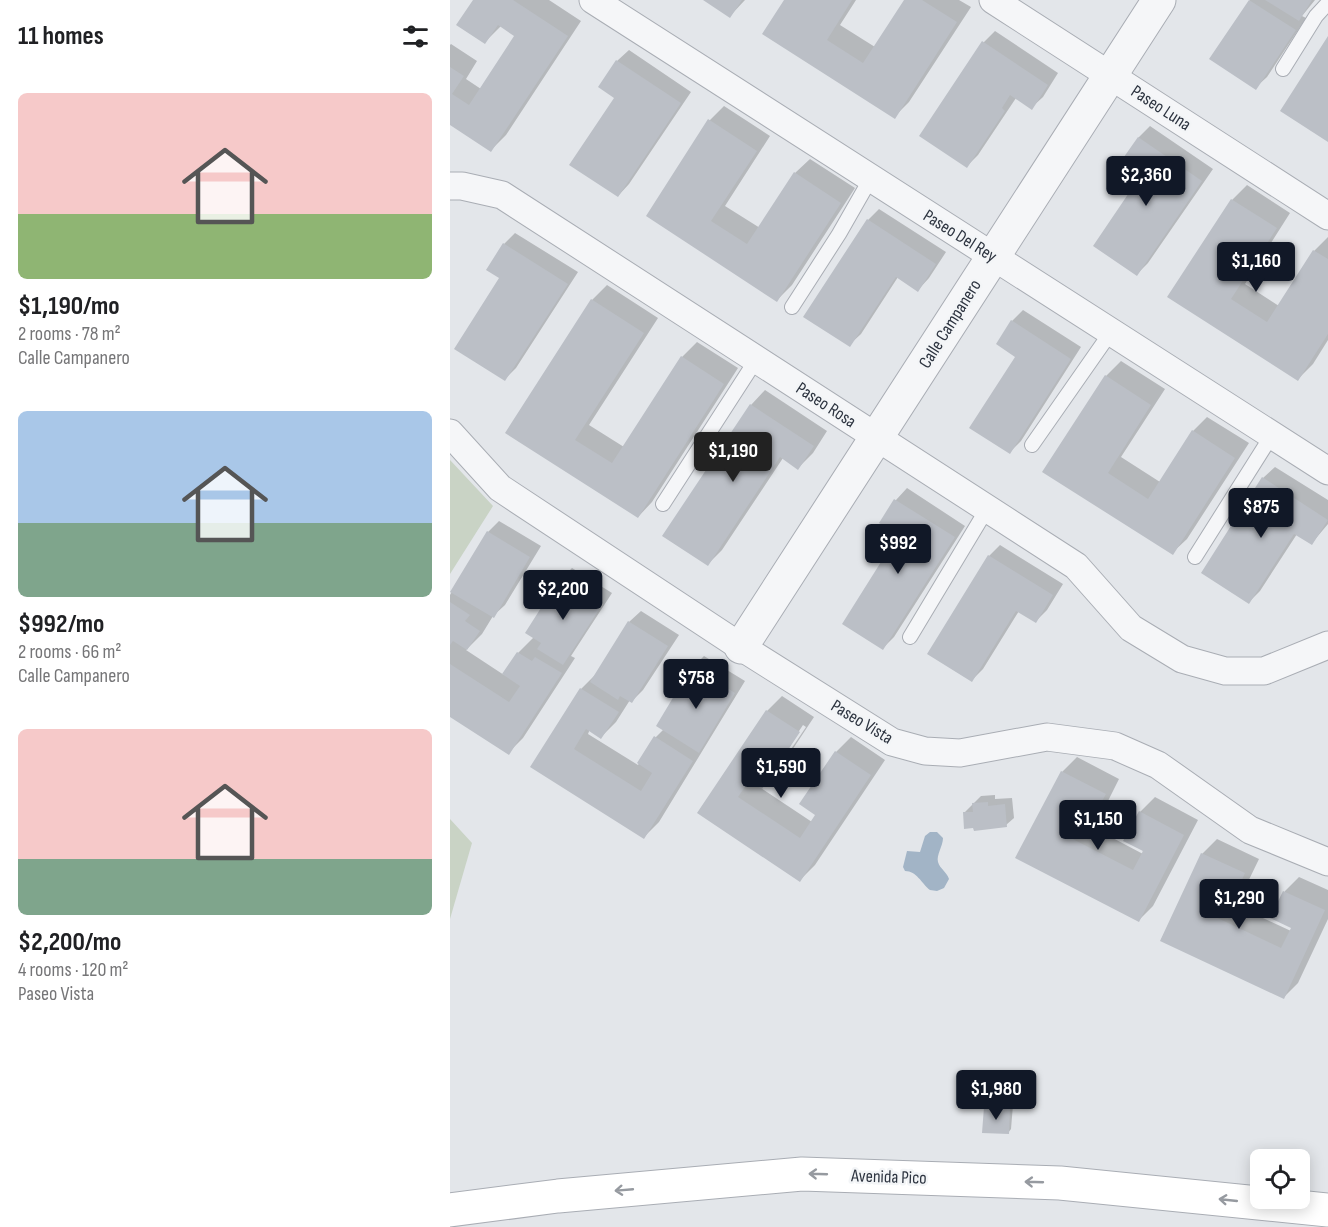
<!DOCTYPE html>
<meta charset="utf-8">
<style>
:root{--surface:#fff;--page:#f6f6f6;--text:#202124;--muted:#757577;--accent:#111827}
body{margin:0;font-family:"Sofia Sans Condensed",sans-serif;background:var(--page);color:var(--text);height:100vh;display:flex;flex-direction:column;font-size:22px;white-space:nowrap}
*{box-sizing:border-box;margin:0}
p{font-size:20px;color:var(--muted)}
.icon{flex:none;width:33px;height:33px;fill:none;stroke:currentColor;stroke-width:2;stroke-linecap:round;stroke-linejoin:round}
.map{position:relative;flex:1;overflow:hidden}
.details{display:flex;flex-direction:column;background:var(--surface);width:450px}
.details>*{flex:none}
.fabs{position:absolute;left:800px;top:1149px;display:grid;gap:12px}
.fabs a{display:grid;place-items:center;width:60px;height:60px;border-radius:9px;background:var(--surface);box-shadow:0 3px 15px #0003;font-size:30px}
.price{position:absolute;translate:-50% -51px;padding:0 14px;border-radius:6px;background:var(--accent);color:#fff;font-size:20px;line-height:39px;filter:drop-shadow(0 2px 3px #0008)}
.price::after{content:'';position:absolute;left:50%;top:36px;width:18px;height:14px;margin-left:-9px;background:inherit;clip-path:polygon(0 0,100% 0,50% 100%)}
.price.active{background:#222;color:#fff}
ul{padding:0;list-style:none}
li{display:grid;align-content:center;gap:12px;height:318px;padding:0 18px}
li span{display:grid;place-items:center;height:186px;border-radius:9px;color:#555}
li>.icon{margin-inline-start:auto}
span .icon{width:108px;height:108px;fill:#fffc;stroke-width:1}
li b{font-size:26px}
h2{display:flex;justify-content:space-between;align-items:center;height:72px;padding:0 18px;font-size:26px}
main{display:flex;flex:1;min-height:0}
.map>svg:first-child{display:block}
</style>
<main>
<section class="details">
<h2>11 homes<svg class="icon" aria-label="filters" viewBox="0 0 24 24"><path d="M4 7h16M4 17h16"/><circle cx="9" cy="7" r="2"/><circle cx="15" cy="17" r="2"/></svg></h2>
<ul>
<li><span style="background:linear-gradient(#f6c9c9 65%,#8fb573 0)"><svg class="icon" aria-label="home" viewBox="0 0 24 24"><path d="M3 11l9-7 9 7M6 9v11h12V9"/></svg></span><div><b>$1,190/mo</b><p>2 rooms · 78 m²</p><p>Calle Campanero</p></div></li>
<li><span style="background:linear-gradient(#a9c7e8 60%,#7fa58c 0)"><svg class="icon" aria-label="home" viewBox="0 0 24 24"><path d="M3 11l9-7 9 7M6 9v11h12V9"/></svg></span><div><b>$992/mo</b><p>2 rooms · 66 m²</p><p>Calle Campanero</p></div></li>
<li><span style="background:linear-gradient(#f6c9c9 70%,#7fa58c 0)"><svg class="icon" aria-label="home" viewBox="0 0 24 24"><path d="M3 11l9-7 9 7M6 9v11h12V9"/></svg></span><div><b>$2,200/mo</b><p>4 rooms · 120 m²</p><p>Paseo Vista</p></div></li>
</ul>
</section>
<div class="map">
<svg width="878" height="1227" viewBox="0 0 878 1227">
<rect width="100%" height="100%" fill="#e3e6ea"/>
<path fill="#c9d3c5" d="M0,460L43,506L0,574Z
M0,819L22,843L0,919Z"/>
<path fill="#a2b4c6" d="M480,832H487L493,838C493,846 486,855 488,862C490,869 497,872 499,879L494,888L487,891L480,890C471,883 467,871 455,871L453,867L457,851L470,852L475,836Z"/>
<path fill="#0003" fill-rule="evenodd" d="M25,0H99L131,21L56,135L41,150L0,123V45L1,44L27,61L16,79L31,89L66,36L51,26L35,42Z
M255,0H295L280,16Z
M336,0H406L390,25L425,47L456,0H509L521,7L459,102L444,117Z
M800,0H865L852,16L856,18L817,77L805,88L761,59Z
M545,31L608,73L593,97L581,108L566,98L528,155L517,166L534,42Z
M179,50L241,92L179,184L168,196L166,97L167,61Z
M274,106L320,136L275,206L310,228L345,173L360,159L405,188L342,285L327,300L198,216L260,120Z
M700,126L763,169L698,263L687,274L691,178L671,164L689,137Z
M797,185L840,213L795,284L829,306L864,251L878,237V340L863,364L848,379L719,297L782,200Z
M429,209L496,252L479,278L468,290L448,277L411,334L399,345L418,220Z
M65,233L128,272L66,368L55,379L51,278L54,244Z
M157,285L208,318L139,425L174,447L232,357L247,342L288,368L202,502L188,517L57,433L142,300Z
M573,310L631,347L571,441L560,452L567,356L562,321Z
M671,361L715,389L671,457L710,482L743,431L757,417L799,443L737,539L722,553L594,472L656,376Z
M315,390L377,431L363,453L348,468L333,458L272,550L258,564L301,405Z
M825,467L878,500V524L862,543L847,534L810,591L799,602L813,478Z
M457,488L515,526L444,637L433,648L394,623L443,547L453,536L431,522L446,500Z
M49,521L91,546L55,605L43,616L32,634L16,650L54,675L68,653L84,637L111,579L122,568L162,593L121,656L125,658L73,738L58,753L0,715V595L38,532Z
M550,545L613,584L597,610L586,621L569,611L533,669L522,680L539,556Z
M191,611L229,635L193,690L182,701L180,700L166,722L151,737L140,729L138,734L188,765L206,737L214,729L243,667L254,656L295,681L209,822L194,837L82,767L131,689L146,674L179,622Z
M332,696L364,717L327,773L311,788L362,822L367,814L386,752L401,737L435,760L365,865L350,880L249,813L317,711ZM353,725L356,727L325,773H321Z
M627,757L669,779L655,807L640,821L627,814L625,818L693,854L690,812L705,797L748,820L703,906L689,920L567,857L612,772Z
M545,795V799L562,798L564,818L556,825L525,827L514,813L531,796Z
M767,839L809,859L794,890L781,903L841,931L843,927L822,918L835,891L849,877L878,890V919L848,983L834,997L711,940L752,854Z
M539,1104L563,1105L561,1129L558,1133L535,1107Z"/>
<path fill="#bbbfc6" d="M23,0H63L118,36L41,152L0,125V67L14,76L2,94L19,105L64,36L48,25L35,44L6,25Z
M253,0H292L280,18Z
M334,0H402L377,40L413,63L454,0H472L507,22L445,119L312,34Z
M799,0L846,30L806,90L759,59Z
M815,0H862L849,21Z
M878,36V142L830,111Z
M532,41L598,85L582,110L560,95L552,108L555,111L517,168L469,136Z
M166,60L231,103L168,197L119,165L164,98L148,87Z
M258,119L307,151L261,221L297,244L344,172L391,203L327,302L196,216Z
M688,137L752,181L687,276L643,246L689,178L669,164Z
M781,199L827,228L781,299L817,322L863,250L878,259V334L848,381L717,297Z
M417,219L486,264L468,292L446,277L400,347L353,317Z
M53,243L118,284L55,381L4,349L49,278L36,270Z
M141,299L194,333L125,440L162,463L231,356L274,384L188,518L55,433Z
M561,320L621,359L560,454L519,428L565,357L546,344Z
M655,375L701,405L658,473L698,499L742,430L785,458L723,555L592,472Z
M300,404L364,446L348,470L330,457L258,566L212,536Z
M812,477L878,520L862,545L844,534L799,604L751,573Z
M444,499L505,537L433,650L392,624L441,546L446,549L453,538L429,523Z
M37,531L80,557L44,618L0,592Z
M538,555L603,595L586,623L566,611L522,682L477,654Z
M110,578L152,605L113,665L87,649L91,643L75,633Z
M0,602L20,615L15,621L30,631L17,650L3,641L0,645Z
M178,621L218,646L182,703L170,696L168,700L140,682Z
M67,652L82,661L85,657L112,673L59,755L0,717V664L59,702L70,686L52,674Z
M242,666L285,693L249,753L206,726Z
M130,688L169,712L151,739L136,729L124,749L191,791L202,773L187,763L204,736L243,761L194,839L80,767Z
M316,710L350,732L312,789L299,781L288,797L350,838L365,815L349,804L385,751L421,775L350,882L247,813Z
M611,771L656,794L640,823L621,813L611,833L683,870L693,851L673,841L689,811L734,835L689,922L565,858Z
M538,802V806L555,804L557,827L524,831L523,828L514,829L513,812H523L522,803Z
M751,853L795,873L780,906L764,899L757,913L831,948L841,928L820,918L833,891L875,910L834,999L710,941Z
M534,1107L560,1108L559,1134L532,1133Z"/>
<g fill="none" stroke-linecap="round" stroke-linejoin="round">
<g stroke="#a9adb4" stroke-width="16">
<path id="service" d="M833,69L866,16L878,3
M342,307L389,234L421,178
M582,445L661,332
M213,504L306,360
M745,557L822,435
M460,637L537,509"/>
</g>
<g stroke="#a9adb4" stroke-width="29">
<path id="minor" d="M143,0L878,471
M543,0L878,216
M0,186H12L52,195L626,566L681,628L732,659L775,671H814L878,645
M0,433L50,488L291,647L442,742L475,751L510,753L597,737L665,746L708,765L800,830L878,862"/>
</g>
<g stroke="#a9adb4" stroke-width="35">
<path id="tertiary" d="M291,647L709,0"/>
</g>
<g stroke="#a9adb4" stroke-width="35">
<path id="secondary" d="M0,1210L108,1196L352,1174L610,1183L878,1210"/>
</g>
<use href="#service" stroke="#f5f6f8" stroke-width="14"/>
<use href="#minor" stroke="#f5f6f8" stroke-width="27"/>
<use href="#tertiary" stroke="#f5f6f8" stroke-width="33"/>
<use href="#secondary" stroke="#fff" stroke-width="33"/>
</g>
<defs><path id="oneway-shaft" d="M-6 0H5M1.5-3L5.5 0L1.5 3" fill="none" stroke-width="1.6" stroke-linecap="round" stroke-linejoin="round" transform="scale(1.5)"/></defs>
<g stroke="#969aa0">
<use href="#oneway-shaft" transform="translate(368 1174) rotate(-178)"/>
<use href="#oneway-shaft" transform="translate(584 1182) rotate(-178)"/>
<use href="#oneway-shaft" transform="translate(174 1190) rotate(175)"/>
<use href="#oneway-shaft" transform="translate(778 1200) rotate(-174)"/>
</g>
<g text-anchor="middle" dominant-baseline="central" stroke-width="5" stroke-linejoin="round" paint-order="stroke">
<g font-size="18" fill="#2d3440" stroke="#f3f5f7">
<text transform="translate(711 108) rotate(33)">Paseo Luna</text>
<text transform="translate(510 236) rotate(32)">Paseo Del Rey</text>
<text transform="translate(500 324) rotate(-58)">Calle Campanero</text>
<text transform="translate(376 405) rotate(33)">Paseo Rosa</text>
<text transform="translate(412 722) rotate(31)">Paseo Vista</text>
<text transform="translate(439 1177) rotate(2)">Avenida Pico</text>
</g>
</g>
</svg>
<div class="fabs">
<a><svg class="icon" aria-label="locate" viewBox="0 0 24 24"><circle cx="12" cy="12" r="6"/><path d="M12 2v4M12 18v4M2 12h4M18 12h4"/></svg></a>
</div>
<b class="price" style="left:696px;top:207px">$2,360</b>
<b class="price" style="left:806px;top:293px">$1,160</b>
<b class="price active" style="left:283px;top:483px">$1,190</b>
<b class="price" style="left:811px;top:539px">$875</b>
<b class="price" style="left:448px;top:575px">$992</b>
<b class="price" style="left:113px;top:621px">$2,200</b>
<b class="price" style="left:246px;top:710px">$758</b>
<b class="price" style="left:331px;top:799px">$1,590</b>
<b class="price" style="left:648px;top:851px">$1,150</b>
<b class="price" style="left:789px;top:930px">$1,290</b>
<b class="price" style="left:546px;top:1121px">$1,980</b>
</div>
</main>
